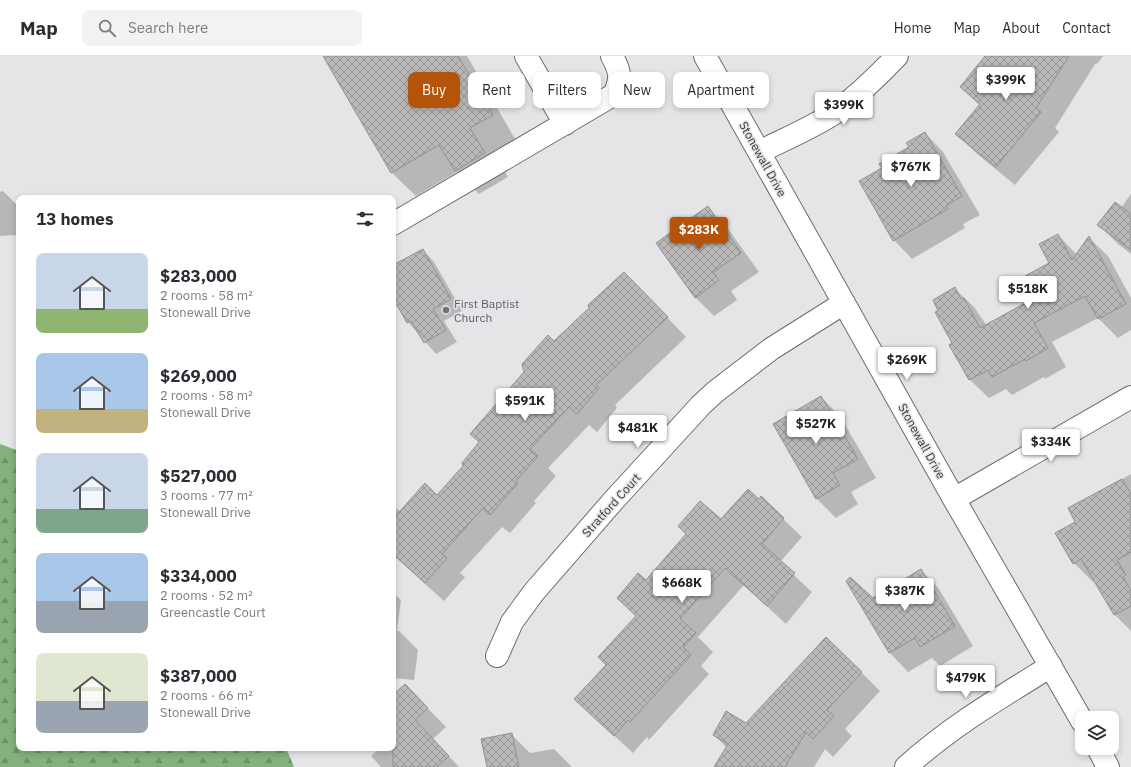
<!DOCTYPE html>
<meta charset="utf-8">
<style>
:root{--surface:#fff;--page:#f2f2f3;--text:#2b2b33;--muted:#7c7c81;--line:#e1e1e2;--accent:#b45309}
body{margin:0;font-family:"IBM Plex Sans",sans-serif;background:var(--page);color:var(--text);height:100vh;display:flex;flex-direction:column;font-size:15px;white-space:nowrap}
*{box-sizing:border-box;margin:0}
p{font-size:13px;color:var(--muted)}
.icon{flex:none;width:22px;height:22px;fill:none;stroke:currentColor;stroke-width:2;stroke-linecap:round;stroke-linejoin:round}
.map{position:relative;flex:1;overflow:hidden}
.sheet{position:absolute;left:16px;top:139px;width:380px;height:556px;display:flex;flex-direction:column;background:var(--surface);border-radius:8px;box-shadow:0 2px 6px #0003}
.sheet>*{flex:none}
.hud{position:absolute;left:408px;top:16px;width:380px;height:36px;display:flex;gap:8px}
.controls{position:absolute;left:1075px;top:655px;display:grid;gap:8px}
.controls a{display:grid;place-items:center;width:44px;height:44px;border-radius:8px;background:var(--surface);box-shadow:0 2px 6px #0003;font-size:20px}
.price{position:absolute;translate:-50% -34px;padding:0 9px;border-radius:4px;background:#fff;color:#222;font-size:13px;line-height:26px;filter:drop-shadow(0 1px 2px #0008)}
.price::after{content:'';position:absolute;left:50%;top:24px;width:12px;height:9px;margin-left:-6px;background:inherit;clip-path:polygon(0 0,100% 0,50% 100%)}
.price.current{background:var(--accent);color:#fff}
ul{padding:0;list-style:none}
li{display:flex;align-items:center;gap:12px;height:100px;padding:0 20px}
li span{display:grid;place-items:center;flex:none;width:112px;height:80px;border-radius:8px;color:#555}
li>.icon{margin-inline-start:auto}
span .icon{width:48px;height:48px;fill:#fffc;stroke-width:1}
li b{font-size:17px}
h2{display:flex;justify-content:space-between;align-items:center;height:48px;padding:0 20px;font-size:17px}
.pill{padding:0 14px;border-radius:8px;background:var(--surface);box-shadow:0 2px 6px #0003;font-size:14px;line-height:36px}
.pill.current{background:var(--accent);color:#fff}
header{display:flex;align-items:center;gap:24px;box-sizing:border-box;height:56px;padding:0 20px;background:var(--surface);border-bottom:1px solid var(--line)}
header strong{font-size:19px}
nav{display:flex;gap:22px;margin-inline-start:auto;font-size:14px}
.search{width:280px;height:36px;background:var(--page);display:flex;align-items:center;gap:10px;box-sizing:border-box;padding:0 14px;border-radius:8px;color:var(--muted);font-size:15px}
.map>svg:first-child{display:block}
</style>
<header>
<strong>Map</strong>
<div class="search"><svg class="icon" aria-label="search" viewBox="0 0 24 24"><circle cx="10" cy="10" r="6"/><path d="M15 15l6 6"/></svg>Search here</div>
<nav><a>Home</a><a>Map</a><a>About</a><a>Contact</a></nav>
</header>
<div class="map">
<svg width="1131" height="711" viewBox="0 0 1131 711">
<defs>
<pattern id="forest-firs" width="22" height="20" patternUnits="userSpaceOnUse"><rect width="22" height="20" fill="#83b07c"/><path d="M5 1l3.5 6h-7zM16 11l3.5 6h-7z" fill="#6c9067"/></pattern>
<pattern id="building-cross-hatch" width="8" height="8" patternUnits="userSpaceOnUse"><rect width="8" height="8" fill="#bab8b8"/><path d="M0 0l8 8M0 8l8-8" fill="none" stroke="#989797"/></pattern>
</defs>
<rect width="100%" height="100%" fill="#e5e5e7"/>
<path fill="url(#forest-firs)" d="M0,388L19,395V692H286L294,711H0Z"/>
<path fill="#0003" d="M324,0H467L515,83L493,96L508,121L479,138L457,116L416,140L392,117Z
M1007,0H1103L1098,7L1095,8L1055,72L1059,76L1015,129L976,97L957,78L980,50L961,31Z
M925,77L943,96L980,159L963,168L965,172L912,203L894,184L883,113Z
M3,135L16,148L18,179L0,180V136Z
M1131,138V198L1118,188L1099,169L1121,152Z
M707,151L726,170L759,216L731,235L737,244L714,260L695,241Z
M1058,179L1077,199L1089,182L1108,200L1131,242V274L1118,282L1098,262L1052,286L1066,311L1045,323L1044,321L1012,339L1006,333L989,342L970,324L951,289L954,287L955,233L974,251L987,270L1038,241L1050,207Z
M423,194L434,206L462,255L444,265L457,286L436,298L408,266L393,240V210Z
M643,236L686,281L615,349L617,352L597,376L589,369L548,412L556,420L534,445L536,447L510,477L502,471L460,517L465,521L444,545L393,499V453L395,451L401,456L437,440L464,411L555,286Z
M821,341L840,360L876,422L851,436L858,448L836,462L817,443L774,368Z
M1131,418V575L1115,559L1095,524L1093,526L1074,507L1057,478L1077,466L1087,444Z
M783,463L802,481L780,506L812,536L786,568L744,529L698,581L713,596L701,610L709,618L649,684L647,681L633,697L594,661L607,609L637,561L618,542L646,525L721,465Z
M921,514L939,533L973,590L940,610L932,602L908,616L890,597L847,525L873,543Z
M393,537L401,544L397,575H399L418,594L414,624L393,622Z
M861,616L880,635L845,673L852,680L833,701L825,693L814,711H716L727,692L714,679L746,668Z
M405,629L446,671L433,683L459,711H381L371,700L379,692H393V640Z
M511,678L530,697L554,693L572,711H488Z"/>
<path fill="url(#building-cross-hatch)" stroke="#929090" d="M323,0H458L493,59L470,72L485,97L455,115L439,89L391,117Z
M985,0H1069L1036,52L1041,56L996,111L955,78L980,48L960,31Z
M925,76L962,140L946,150L948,153L893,185L859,125L882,112L879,108L909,91L906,87Z
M1115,146L1131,158V194L1097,169Z
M708,150L741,197L713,216L719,224L695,242L656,187Z
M1058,178L1072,204L1089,180L1126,248L1098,263L1085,240L1034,267L1048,292L1026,305L1025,303L992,321L988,314L969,324L949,289L952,287L935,256L938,255L933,244L955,231L961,243L964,242L980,272L1036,241L1025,220L1049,207L1039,188Z
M423,193L451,243L433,253L446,274L424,287L411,265L407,267L393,242V209Z
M624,216L668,261L596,329L599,332L577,358L569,351L530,393L538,400L516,425L518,427L490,459L483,452L442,498L447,502L425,527L393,498V463L425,427L437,439L463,410L462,407L479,386L470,378L524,316L522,308L548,279L554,285L589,252L588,249Z
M821,340L858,403L833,417L840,429L816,443L773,368Z
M1122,423L1131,438V496L1117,504L1126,519L1123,521L1131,535V550L1114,559L1081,503L1073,508L1055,477L1075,466L1068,452Z
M748,433L759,443L761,440L784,462L762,488L795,517L767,550L725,512L680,563L696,577L683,591L691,599L630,666L628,664L614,680L574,643L606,609L598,601L636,560L617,542L638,517L646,524L686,478L678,470L700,445L721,463Z
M921,513L955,570L920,591L915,582L889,597L846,525L850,521L873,542Z
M826,581L862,616L827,654L834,660L813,683L806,676L785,711H714L728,688L713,679L726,655L746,667Z
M405,628L428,652L415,664L449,700L437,711H393V639Z
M512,677L519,711H487L481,683Z"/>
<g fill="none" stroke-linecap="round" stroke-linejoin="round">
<g stroke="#6c6c6e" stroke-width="24">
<path id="minor" d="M526,0L565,68
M705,0L954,443L1082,665
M759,96C785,83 812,72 836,56C858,39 878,20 897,0
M393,168L615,38C621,21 621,17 612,0
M954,443L1131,341
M497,600L512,566L534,536L614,444L701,349L715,336L771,293L844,247
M1098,692L1108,711
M906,711C950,671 1001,641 1051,610"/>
</g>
<use href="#minor" stroke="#fff" stroke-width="22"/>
</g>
<circle fill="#6b7280" stroke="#e5e5e7" stroke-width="1.5" cx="446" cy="254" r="4"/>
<g text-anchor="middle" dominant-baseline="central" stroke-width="3" stroke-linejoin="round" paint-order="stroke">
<g font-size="12" fill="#383839" stroke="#e5e5e7">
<text transform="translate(763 103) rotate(61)">Stonewall Drive</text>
<text transform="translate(922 385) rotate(61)">Stonewall Drive</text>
<text transform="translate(611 449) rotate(-48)">Stratford Court</text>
</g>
<g font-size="12" fill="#5b616d" stroke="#e5e5e7" text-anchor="start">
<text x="454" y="247">First Baptist<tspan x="454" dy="14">Church</tspan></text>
</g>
</g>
</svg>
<div class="controls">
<a><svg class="icon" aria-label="layers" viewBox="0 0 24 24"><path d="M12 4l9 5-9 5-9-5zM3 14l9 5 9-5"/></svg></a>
</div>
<b class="price" style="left:1006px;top:45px">$399K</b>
<b class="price" style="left:844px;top:70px">$399K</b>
<b class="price" style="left:911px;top:132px">$767K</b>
<b class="price current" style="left:699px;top:195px">$283K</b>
<b class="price" style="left:1028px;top:254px">$518K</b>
<b class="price" style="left:907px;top:325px">$269K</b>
<b class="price" style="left:525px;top:366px">$591K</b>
<b class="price" style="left:816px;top:389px">$527K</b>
<b class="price" style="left:638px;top:393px">$481K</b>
<b class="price" style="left:1051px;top:407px">$334K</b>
<b class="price" style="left:682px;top:548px">$668K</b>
<b class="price" style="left:905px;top:556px">$387K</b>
<b class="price" style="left:966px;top:643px">$479K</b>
<div class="hud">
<a class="pill current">Buy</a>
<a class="pill">Rent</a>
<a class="pill">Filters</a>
<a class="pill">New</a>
<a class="pill">Apartment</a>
</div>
<section class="sheet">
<h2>13 homes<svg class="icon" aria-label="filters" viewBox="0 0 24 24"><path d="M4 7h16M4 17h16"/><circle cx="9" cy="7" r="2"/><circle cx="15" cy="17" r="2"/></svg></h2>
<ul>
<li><span style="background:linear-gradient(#c9d6e8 70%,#8fb573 0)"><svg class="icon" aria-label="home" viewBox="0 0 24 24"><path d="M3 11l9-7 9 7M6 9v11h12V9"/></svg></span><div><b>$283,000</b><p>2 rooms · 58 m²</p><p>Stonewall Drive</p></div></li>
<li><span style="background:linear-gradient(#a9c7e8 70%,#c2b280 0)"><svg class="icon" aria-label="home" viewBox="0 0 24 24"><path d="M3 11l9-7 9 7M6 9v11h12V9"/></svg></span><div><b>$269,000</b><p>2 rooms · 58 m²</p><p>Stonewall Drive</p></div></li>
<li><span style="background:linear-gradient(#c9d6e8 70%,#7fa58c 0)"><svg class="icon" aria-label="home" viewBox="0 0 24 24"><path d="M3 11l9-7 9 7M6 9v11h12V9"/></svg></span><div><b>$527,000</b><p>3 rooms · 77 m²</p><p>Stonewall Drive</p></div></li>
<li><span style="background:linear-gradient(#a9c7e8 60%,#9aa5b1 0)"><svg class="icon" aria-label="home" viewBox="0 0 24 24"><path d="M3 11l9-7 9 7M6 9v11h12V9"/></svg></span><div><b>$334,000</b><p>2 rooms · 52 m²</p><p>Greencastle Court</p></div></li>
<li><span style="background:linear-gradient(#dfe7d0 60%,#9aa5b1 0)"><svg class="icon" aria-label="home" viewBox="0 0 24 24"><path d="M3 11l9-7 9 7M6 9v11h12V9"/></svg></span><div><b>$387,000</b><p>2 rooms · 66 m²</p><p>Stonewall Drive</p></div></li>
</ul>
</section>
</div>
